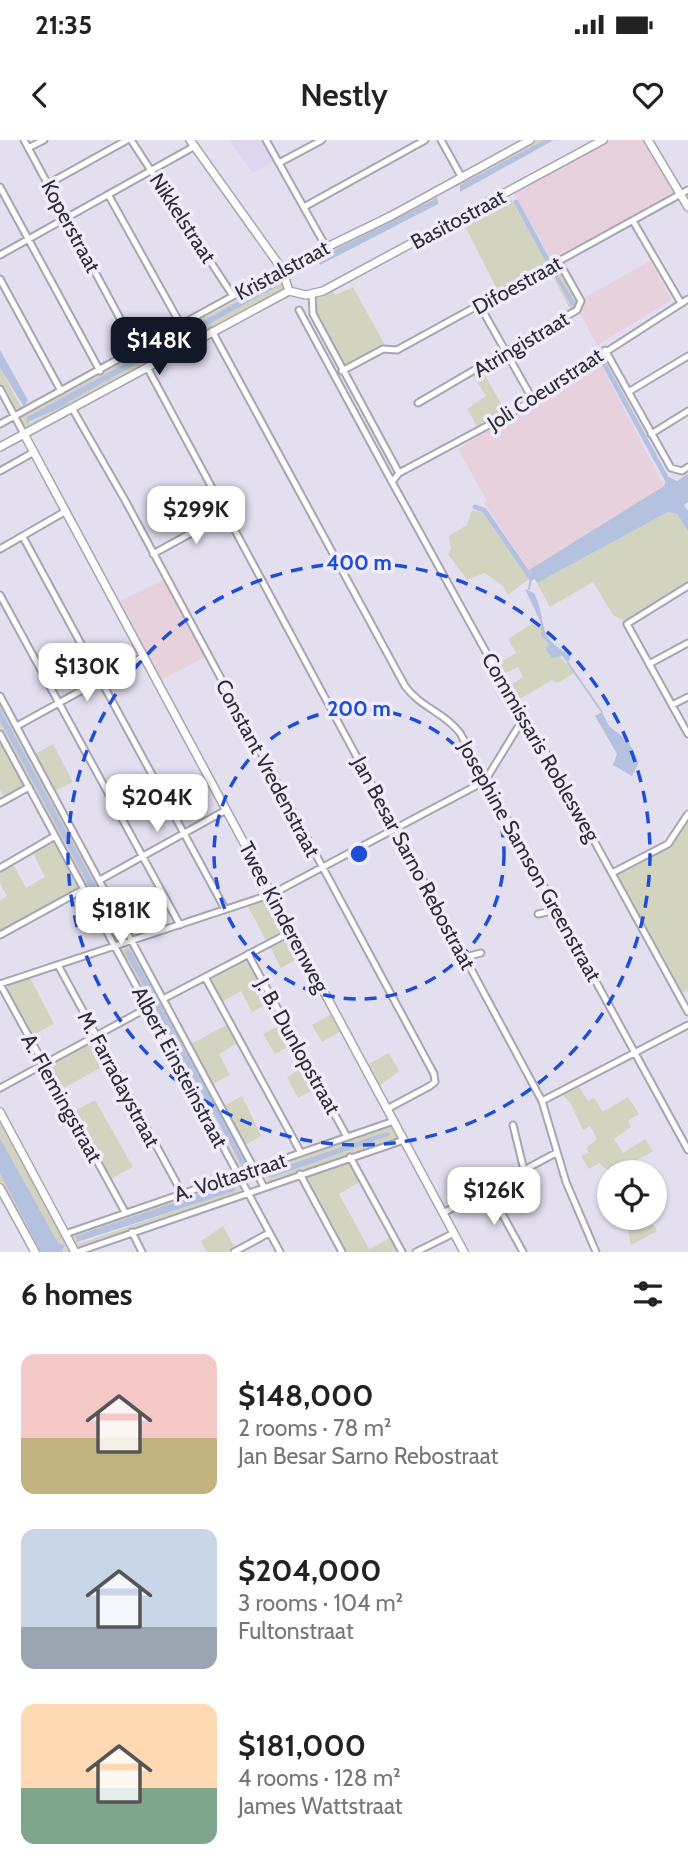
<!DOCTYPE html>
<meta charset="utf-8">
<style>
:root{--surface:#fff;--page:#f2f2f2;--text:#222;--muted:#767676;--accent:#111827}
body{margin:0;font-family:Cabin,sans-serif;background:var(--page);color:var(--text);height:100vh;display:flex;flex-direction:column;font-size:26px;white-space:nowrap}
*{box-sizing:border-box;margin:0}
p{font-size:23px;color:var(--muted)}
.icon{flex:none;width:38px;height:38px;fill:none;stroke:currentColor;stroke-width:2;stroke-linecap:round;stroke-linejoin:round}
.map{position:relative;height:1112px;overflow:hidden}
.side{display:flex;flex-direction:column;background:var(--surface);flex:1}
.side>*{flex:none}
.buttons{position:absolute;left:597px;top:1020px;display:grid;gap:14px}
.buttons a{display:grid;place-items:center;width:70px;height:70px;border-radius:50%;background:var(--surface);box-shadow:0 2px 5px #0004;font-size:35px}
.price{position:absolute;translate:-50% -60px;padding:0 16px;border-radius:14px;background:#fff;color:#222;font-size:23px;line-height:46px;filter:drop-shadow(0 2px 4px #0008)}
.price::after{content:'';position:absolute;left:50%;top:42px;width:21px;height:16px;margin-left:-10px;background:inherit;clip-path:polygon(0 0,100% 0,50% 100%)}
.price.active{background:var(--accent);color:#fff}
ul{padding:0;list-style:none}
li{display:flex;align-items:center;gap:21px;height:175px;padding:0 21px}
li span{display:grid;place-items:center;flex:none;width:196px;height:140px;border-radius:14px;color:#555}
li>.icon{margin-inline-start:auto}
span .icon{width:84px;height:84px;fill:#fffc;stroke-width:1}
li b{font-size:30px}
h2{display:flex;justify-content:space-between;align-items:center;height:84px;padding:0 21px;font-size:30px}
.status{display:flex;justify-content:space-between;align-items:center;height:49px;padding:0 35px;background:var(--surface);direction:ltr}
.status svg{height:19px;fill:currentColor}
header{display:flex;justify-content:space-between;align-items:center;height:91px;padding:0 21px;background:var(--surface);font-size:32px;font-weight:600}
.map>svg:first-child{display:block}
</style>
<div class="status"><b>21:35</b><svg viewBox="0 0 49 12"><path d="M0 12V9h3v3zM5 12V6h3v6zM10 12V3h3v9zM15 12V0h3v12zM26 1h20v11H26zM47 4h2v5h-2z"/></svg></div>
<header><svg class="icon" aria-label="back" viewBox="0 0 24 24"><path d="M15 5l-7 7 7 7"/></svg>Nestly<svg class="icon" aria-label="heart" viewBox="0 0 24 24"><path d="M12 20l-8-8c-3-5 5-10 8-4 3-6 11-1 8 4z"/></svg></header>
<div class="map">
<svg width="688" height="1112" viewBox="0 0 688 1112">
<rect width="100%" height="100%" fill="#e4dfef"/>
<path fill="#ded6ee" d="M229,0H264L275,20L253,33Z"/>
<path fill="#e7d1dd" d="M611,0H644L675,52L552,121L514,53Z
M650,121L671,158L670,161L597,205L579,171L582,159Z
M598,219L664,346L529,430L484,363L487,361L458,309Z
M163,440L205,517L162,540L118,462Z"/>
<path fill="#d2d4c0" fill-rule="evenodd" d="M535,0H544L454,48L455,44Z
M435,55L439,61L438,64L436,59L317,120L313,117Z
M509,56L548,125L499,153L463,82Z
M556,128L561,131L579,161L576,169L565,175L564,173L570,169L551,133Z
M280,137L283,139V149L29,288L23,286L20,280L22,275ZM269,147L258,157L30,283L27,277L252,154Z
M353,147L386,207L343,228L317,176L316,158L333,152L335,155Z
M0,228L20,265L24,268L14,269L0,243Z
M482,230L506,272L478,288L467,269L486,256L473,235Z
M472,371L482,372L529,439L508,455L503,446L485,433L467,440L448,414L451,409L449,396L467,385Z
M668,372L677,374L688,391V445L632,475L627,482L613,475L593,442L550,467L537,443Z
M534,482L541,483V496L575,533L557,543L552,540L518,560L510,546L523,537L518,527L503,534L499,523L516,513L508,499Z
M0,560L114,773L111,775L102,759L0,568Z
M0,581L116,797L122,795L125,799L114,800L0,587Z
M0,601L24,642L22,647L4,657L0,650Z
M53,604L73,642L55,651L35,614Z
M688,679V850L680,854L617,737L620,731L671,704Z
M50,702L57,705L78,743L77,749L0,792V761L7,756L0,743V731L13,724L26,748L45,737L33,713Z
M264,759L273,764L285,789L267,802L247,765Z
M284,798H290L301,817L281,828L270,806Z
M132,806L250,1024L247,1029L237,1027L165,893L169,892L240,1025L154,851L125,813L155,867L152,868L121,811Z
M242,820H248L271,862L252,872L241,851L222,862L212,840L213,836Z
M30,838L54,884L31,896L7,850L9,844Z
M332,874L342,891L322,902L312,885Z
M228,884L238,903L219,914L230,935L213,944L191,904Z
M282,884L293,904L275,914L263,894Z
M91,901L98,903L109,923L62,949L48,924Z
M389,913L399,931L379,946L367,925Z
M306,926L318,947L298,958L287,937Z
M577,944L588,961L594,958L603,972L628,957L639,974L628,981L631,987L614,999L623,1013L645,999L653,1011L629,1025L632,1032H609L599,1023L589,1029L581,1016L589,1013L586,1008L597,999L590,986L583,990L571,964L561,953Z
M242,956L261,996L245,1005L223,966Z
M95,960L133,1027L110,1039L73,972Z
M0,978L74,1112H62L66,1107L62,1103L58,1104L0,998Z
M387,986L393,988L397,999L270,1042L261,1034L265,1028ZM386,992L389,996L273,1037L267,1034Z
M344,1022L350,1024L360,1042L339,1054L369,1109L390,1098L398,1112H344L306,1039L309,1033Z
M0,1034L41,1112H38L0,1043Z
M236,1038L242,1047L239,1053L83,1106L74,1105L71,1099L74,1094ZM231,1043L232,1051L81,1103L77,1102V1096Z
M650,1078L657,1091L631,1105L628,1090Z
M223,1086L235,1108L228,1112H207L201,1101Z"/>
<path fill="#b4c2df" d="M544,0H554L460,52V45Z
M437,58L438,64L320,125L319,118Z
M555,131L576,163L572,167L555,137Z
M270,147L258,157L68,262L66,265L26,283L27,277L252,154Z
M0,210L28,260L24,267L0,228Z
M688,334V362L684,365L688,371V391L677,374L668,372L537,443L529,430L664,346L667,336L677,341Z
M525,449L534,453C549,483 534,497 571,515L568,523L562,516L552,518L546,510L549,504L541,496V483Z
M0,568L122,795V797H116L0,581Z
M602,572L609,586L628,601L639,622L632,636L613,625L617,614L595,576Z
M130,809L246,1022L242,1026L125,813Z
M386,992L390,993L389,996L273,1037L268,1036L271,1031Z
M0,998L58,1103L65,1105L62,1112H41L0,1034Z
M231,1043H234L235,1051L77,1102L76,1096Z"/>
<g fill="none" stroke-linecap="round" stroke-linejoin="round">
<path stroke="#b4c2df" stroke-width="2" d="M529,449L531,438
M568,523L602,572"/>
<path stroke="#b4c2df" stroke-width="5" d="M516,62L548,121
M264,151L275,145
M602,220L669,343
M475,367L484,370L531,438L536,435"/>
<g stroke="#a9a4b3" stroke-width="9">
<path id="minor" d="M24,0L137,210
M131,0L233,156
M266,0L326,107
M441,0L462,38
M28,8L44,0
M279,23L322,0
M48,44L127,0
M0,47L100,231
M109,56L181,185
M304,67L425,0
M633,81L681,163
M0,115L195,6
M0,139L61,251
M312,154L313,174L399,333L392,342L523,579L541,604L688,872
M480,166L533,260
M299,170L392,342
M212,191L405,546C420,567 445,573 460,593L688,1010
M605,210L671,328L682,331L688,327
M147,227L542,961
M342,231L383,209L397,210L688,50
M0,249L24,294
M630,251L688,216
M418,263L577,170L581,161L559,122
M72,268L126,362L434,934L435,942L430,946L387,969
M0,284L282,129
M651,294L688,271
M0,331L34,312
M399,333L513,272L688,159
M23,397L225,769
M0,409L66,371
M153,414L226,374
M688,446L627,484L688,594
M0,455L180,785
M649,524L688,503
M0,556L264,1047
M672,565L688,557
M17,586L144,516
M0,594L280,1112
M0,663L29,647
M0,728L55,696
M612,733L668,704L688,674
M100,740L226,670
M538,774L556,770
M0,795L84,749
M248,814L347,997
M465,817L481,813
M58,825L182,1053
M205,837L301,1013
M0,844L272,754L485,641L523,579
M0,844L125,1072
M165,858L291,792
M0,948L149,867
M513,985L524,1030
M350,1017L402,1112
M300,1034L342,1112
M489,1050L523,1112
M443,1073L556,1013
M132,1092L142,1112
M65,1094L394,981
M77,1112L404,1000
M234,1112L269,1093
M416,1112L454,1093
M596,1112L566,1042L542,961L688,885"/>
</g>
<g stroke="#a9a4b3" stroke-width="10">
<path id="tertiary" d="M190,0L282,129L289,151
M648,0L688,67
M282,129L391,76L530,0
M24,294L464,1112
M0,307L289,151L306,155L323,151L603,0
M0,972L75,1112
M0,1048L35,1112"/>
</g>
<use href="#minor" stroke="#fff" stroke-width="5"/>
<use href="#tertiary" stroke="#fff" stroke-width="7"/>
</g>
<g fill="none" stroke="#1d4ed8" stroke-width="3.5" stroke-dasharray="12 9">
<circle cx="359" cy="714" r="145"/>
<circle cx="359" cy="714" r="291"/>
</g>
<g text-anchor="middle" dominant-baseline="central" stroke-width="7" stroke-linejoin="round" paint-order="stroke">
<g font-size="21" fill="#2f2d33" stroke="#f1ecfd">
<text transform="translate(183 78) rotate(57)">Nikkelstraat</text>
<text transform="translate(458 79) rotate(-28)">Basitostraat</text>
<text transform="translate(71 86) rotate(62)">Koperstraat</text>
<text transform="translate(282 130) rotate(-28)">Kristalstraat</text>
<text transform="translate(517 145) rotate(-29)">Difoestraat</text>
<text transform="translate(521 204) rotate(-31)">Atringistraat</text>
<text transform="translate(545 249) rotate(-33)">Joli Coeurstraat</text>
<text transform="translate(541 607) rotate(60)">Commissaris Roblesweg</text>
<text transform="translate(268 628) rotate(62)">Constant Vredenstraat</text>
<text transform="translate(530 721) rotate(61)">Josephine Samson Greenstraat</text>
<text transform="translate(414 723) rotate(62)">Jan Besar Sarno Rebostraat</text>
<text transform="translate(284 777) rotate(62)">Twee Kinderenweg</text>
<text transform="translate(298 906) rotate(61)">J. B. Dunlopstraat</text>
<text transform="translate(180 927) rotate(62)">Albert Einsteinstraat</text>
<text transform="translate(119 939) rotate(62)">M. Farradaystraat</text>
<text transform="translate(62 958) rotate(61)">A. Flemingstraat</text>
<text transform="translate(230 1037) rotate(-18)">A. Voltastraat</text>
</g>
</g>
<circle cx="359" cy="714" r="10" fill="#1d4ed8" stroke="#f1ecfd" stroke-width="3.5"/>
<g font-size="21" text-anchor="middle" font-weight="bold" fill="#1d4ed8" stroke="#f1ecfd" stroke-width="7" stroke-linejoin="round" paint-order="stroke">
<text x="359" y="430">400 m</text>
<text x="359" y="576">200 m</text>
</g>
</svg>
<div class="buttons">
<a><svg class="icon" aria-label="locate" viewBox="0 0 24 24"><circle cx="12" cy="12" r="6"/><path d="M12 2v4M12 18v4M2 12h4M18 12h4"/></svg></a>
</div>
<b class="price active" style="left:159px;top:237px">$148K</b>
<b class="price" style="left:196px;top:406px">$299K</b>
<b class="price" style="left:87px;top:563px">$130K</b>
<b class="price" style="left:157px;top:694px">$204K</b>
<b class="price" style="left:121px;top:807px">$181K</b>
<b class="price" style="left:494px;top:1087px">$126K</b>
</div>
<section class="side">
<h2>6 homes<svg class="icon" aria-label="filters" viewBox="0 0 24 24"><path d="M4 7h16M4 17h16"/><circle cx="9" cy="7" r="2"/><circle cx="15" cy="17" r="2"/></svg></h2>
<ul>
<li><span style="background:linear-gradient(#f6c9c9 60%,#c2b280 0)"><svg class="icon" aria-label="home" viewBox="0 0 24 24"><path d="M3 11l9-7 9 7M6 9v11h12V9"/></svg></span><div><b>$148,000</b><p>2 rooms · 78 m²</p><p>Jan Besar Sarno Rebostraat</p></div></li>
<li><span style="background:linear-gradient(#c9d6e8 70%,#9aa5b1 0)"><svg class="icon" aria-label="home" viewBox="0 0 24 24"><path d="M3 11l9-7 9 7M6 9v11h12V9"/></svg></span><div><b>$204,000</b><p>3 rooms · 104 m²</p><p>Fultonstraat</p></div></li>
<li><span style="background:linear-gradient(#ffd9b3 60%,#7fa58c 0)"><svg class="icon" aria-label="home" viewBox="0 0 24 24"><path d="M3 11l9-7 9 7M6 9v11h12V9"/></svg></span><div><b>$181,000</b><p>4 rooms · 128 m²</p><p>James Wattstraat</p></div></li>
</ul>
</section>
